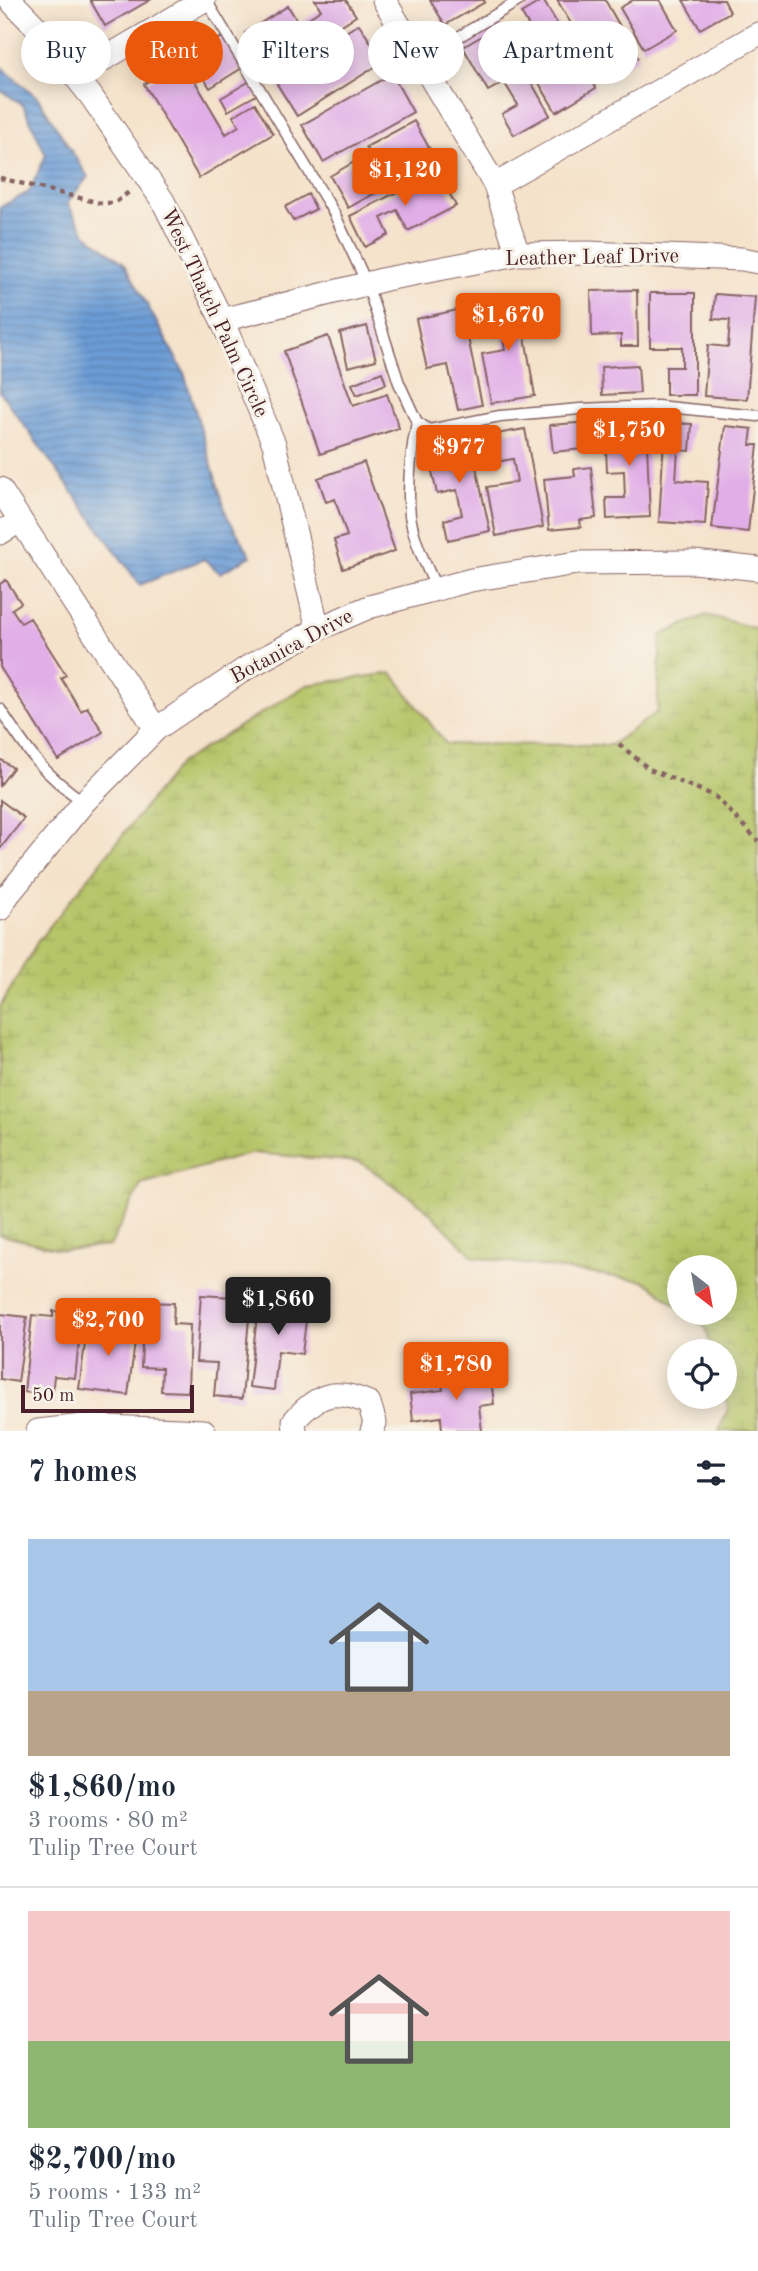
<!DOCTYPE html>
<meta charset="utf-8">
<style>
:root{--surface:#fff;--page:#f6f6f7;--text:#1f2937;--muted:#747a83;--line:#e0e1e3;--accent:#ea580c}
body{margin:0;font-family:"Old Standard TT",serif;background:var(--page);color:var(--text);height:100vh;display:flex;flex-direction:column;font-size:26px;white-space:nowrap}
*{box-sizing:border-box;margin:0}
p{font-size:23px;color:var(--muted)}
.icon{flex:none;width:38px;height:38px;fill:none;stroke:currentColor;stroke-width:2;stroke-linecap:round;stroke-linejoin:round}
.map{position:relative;height:1431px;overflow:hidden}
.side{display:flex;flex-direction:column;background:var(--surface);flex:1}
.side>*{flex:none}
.banner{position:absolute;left:21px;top:21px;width:718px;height:63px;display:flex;gap:14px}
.needle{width:46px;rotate:149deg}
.buttons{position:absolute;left:667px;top:1255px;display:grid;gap:14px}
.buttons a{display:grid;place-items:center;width:70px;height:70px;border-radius:50%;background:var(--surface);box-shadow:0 4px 18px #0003;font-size:35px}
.scale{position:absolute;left:21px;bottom:18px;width:173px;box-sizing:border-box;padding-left:7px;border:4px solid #4a1f2b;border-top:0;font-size:19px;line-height:24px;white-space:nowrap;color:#4a1f2b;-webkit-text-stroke:5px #f7f3e8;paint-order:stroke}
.price{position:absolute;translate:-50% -60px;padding:0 16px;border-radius:7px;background:var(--accent);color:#fff;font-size:23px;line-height:46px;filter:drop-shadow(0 2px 4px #0008)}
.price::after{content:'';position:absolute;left:50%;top:42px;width:21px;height:16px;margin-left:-10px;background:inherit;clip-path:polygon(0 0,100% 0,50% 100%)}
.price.current{background:#222;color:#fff}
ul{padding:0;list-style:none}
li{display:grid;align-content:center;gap:14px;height:371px;padding:0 28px}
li+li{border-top:2px solid var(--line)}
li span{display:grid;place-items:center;height:217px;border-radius:0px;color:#555}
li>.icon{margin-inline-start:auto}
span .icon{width:126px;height:126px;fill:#fffc;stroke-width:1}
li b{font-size:30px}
h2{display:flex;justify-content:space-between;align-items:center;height:84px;padding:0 28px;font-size:30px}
.tag{padding:0 24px;border-radius:32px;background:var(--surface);box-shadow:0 4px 18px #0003;font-size:24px;line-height:63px}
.tag.current{background:var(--accent);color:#fff}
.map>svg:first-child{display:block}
</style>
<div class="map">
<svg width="758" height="1431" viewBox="0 0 758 1431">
<defs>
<pattern id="wetland-marsh" width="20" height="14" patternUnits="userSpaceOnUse" patternTransform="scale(1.75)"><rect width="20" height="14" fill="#b5c568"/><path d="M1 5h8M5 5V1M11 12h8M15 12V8" fill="none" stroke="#9da95a"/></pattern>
<pattern id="water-rules" width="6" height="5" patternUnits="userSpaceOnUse" patternTransform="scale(1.75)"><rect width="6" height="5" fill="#6b9cd5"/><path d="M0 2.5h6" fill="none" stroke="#5a7fad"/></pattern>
</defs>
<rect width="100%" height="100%" fill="#f7f3e8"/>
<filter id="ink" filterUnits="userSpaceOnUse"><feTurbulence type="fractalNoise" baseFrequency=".0143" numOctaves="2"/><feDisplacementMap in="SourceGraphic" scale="14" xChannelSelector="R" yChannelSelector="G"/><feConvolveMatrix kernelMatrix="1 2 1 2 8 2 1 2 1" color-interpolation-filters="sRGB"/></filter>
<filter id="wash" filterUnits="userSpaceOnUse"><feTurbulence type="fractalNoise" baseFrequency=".00686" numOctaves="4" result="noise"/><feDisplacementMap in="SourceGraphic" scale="28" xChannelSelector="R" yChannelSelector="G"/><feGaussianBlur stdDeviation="1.57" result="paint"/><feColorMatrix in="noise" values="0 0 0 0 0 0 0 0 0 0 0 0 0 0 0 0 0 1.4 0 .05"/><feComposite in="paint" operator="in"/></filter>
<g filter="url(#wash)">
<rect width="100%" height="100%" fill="#f5e2ca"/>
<path fill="url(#wetland-marsh)" stroke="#80724a" stroke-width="2" d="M706,615L758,629V1431H719L728,1408L725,1396L724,1351H712L705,1327L686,1313L724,1312V1267H679V1307L645,1281L474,1257L423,1206L360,1162L253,1153L141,1184L110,1246L63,1250L0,1235V1007L38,941L180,763L307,685L392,673L446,744L611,745L657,712L661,635Z"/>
<path fill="url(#water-rules)" stroke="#5a5e80" stroke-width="2" d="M0,66L38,98L88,177L67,203L86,234L125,264L184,373L227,516L251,556L220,573L204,559L140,585L0,392V207L29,192L46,155L23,105L0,90Z"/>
<g id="blocks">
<path fill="#e1aee8" d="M90,0H150L105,26Z
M315,0H346L356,16L268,71L245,33L288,6L299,24L321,10Z
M430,0H484L485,2L445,25Z
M543,0L596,88L556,112L532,71L562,53L547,28L535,36L521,13Z
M557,0H605L638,58L603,78L593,61L609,52L595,28L579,37Z
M633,0H660L677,30L644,49L620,8Z
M683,0H724L730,12L700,29Z
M359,24L383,62L297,116L277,84L301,69L311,85L331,73L316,50Z
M499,26L550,115L514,135L502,114L518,105L504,82L488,91L463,47Z
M222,37L242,68L210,88L191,58Z
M183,61L226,134L239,126L233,116L255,103L273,134L199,178L144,84Z
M392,74L413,112L323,162L302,125Z
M250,81L258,94L228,111L221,98Z
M414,121L436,160L348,208L330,176L354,162L366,183L381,175L366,147Z
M438,171L456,206L408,231L397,210L381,218L389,235L365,247L350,216Z
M308,194L316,209L293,221L285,207Z
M637,290L638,346H621V335L592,336L591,291Z
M650,293H695V395H666V367H682V347H650Z
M715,294L755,297L747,399L704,396L708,345L728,347L730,320L713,319Z
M518,295L535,396L491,403L482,354L505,350L501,323L485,326L481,301Z
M462,309L482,405L458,410L448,365L427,369L416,319Z
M367,326L376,360L348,367L340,333Z
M328,336L353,406L387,394L399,428L320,454L284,351Z
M638,365L640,393L602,395L601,367Z
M382,372L386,384L357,395L352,384Z
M646,420L650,517L607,519L606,498H625L624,471L607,472L605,422Z
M591,422L593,448L553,452L550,425Z
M665,423L692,424L690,451L678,450L676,480L708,482L705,525L659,522Z
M725,426L752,429L750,445H758L748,532L712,528Z
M525,429L543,527L496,536L487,487L517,482L513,459L490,463L485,436Z
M469,435L490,531L448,540L444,520L462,515L457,490L437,494L426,444Z
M364,462L395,551L343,569L334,540L347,536L335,499L326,502L318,478Z
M591,467L596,518L580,520L581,527L549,530L544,479L575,476L574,469Z
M6,580L21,603L12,609L21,623L30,618L66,675L61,678L81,711L87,707L103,732L58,760L0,667V584Z
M0,759L13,768L0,785Z
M0,800L24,818L0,849Z
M280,1291L309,1295L302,1354L278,1351L274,1390L249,1387L258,1307L278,1310Z
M201,1295L232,1297L230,1317L249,1318L242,1399L214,1396L217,1363L196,1362Z
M144,1302L174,1303L173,1324L190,1325L188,1392L161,1391L162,1368L141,1367Z
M53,1311L82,1314L75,1378L54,1376L52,1395L24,1392L32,1315L53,1317Z
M0,1314L27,1317L18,1382L0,1379Z
M88,1321L137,1327L128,1395L79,1389Z
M490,1372L494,1404L479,1406L482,1431H442L441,1417L413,1421L410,1394L443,1390L441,1378Z"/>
</g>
</g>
<g filter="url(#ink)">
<use href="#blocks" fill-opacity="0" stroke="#866363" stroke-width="2"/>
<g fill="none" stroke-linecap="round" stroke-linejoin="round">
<g stroke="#866363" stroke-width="13">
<path id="lane" d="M206,0L334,213L367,284L399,383L417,422L429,430L500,416L580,409L657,406L758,416
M420,60L520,0
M417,422C411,452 407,485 410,516C414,541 426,566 437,589
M0,709C28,752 41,772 84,802"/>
</g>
<g stroke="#866363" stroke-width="25">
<path id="street" d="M10,0L37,28L91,96L163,201L222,320L274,444L318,629
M384,0L495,185L518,254
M75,76L204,0
M495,185L758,34
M222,320L386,279L518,254L588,253L742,259L758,262
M0,489L156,729
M0,533L20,521
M0,909L8,895L84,802L156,729L248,667L318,629L369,607L471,580L577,563L694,562L758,569
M38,1431L83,1426L204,1431
M295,1431L294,1421C318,1393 336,1388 369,1403L375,1423L372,1431"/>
</g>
<path stroke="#866363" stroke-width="4.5" stroke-dasharray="5 5" stroke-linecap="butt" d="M0,178L100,203H115L129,192
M619,744L649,769L715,796L758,841"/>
<use href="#lane" stroke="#fff" stroke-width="10"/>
<use href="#street" stroke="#fff" stroke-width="23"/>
</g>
</g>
<g text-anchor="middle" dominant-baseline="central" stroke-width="6" stroke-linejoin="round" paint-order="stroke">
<g font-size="21" fill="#4a1f2b" stroke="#f7f3e8">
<text transform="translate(592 258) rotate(-1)">Leather Leaf Drive</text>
<text transform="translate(214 313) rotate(65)">West Thatch Palm Circle</text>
<text transform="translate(292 647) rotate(-28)">Botanica Drive</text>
</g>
</g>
</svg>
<div class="buttons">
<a><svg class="needle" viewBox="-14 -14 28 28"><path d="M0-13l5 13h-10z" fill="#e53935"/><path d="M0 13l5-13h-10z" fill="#747a83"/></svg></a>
<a><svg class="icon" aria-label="locate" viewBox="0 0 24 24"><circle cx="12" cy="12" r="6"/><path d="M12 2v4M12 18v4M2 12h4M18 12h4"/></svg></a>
</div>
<div class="scale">50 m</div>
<b class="price" style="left:405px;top:208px">$1,120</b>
<b class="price" style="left:508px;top:353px">$1,670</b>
<b class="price" style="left:629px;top:468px">$1,750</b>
<b class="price" style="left:459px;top:485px">$977</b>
<b class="price current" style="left:278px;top:1337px">$1,860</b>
<b class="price" style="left:108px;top:1358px">$2,700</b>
<b class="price" style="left:456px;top:1402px">$1,780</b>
<div class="banner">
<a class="tag">Buy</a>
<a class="tag current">Rent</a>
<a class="tag">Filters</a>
<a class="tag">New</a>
<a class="tag">Apartment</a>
</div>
</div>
<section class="side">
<h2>7 homes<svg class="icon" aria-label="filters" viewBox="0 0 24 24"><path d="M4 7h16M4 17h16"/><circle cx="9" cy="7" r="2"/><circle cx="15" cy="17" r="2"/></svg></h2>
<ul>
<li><span style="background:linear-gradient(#a9c7e8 70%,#b9a48a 0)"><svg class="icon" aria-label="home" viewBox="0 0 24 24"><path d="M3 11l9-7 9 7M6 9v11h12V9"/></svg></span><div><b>$1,860/mo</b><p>3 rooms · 80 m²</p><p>Tulip Tree Court</p></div></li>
<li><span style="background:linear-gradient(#f6c9c9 60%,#8fb573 0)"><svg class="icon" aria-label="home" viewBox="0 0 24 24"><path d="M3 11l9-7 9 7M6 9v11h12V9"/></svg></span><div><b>$2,700/mo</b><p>5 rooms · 133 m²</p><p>Tulip Tree Court</p></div></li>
</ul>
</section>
